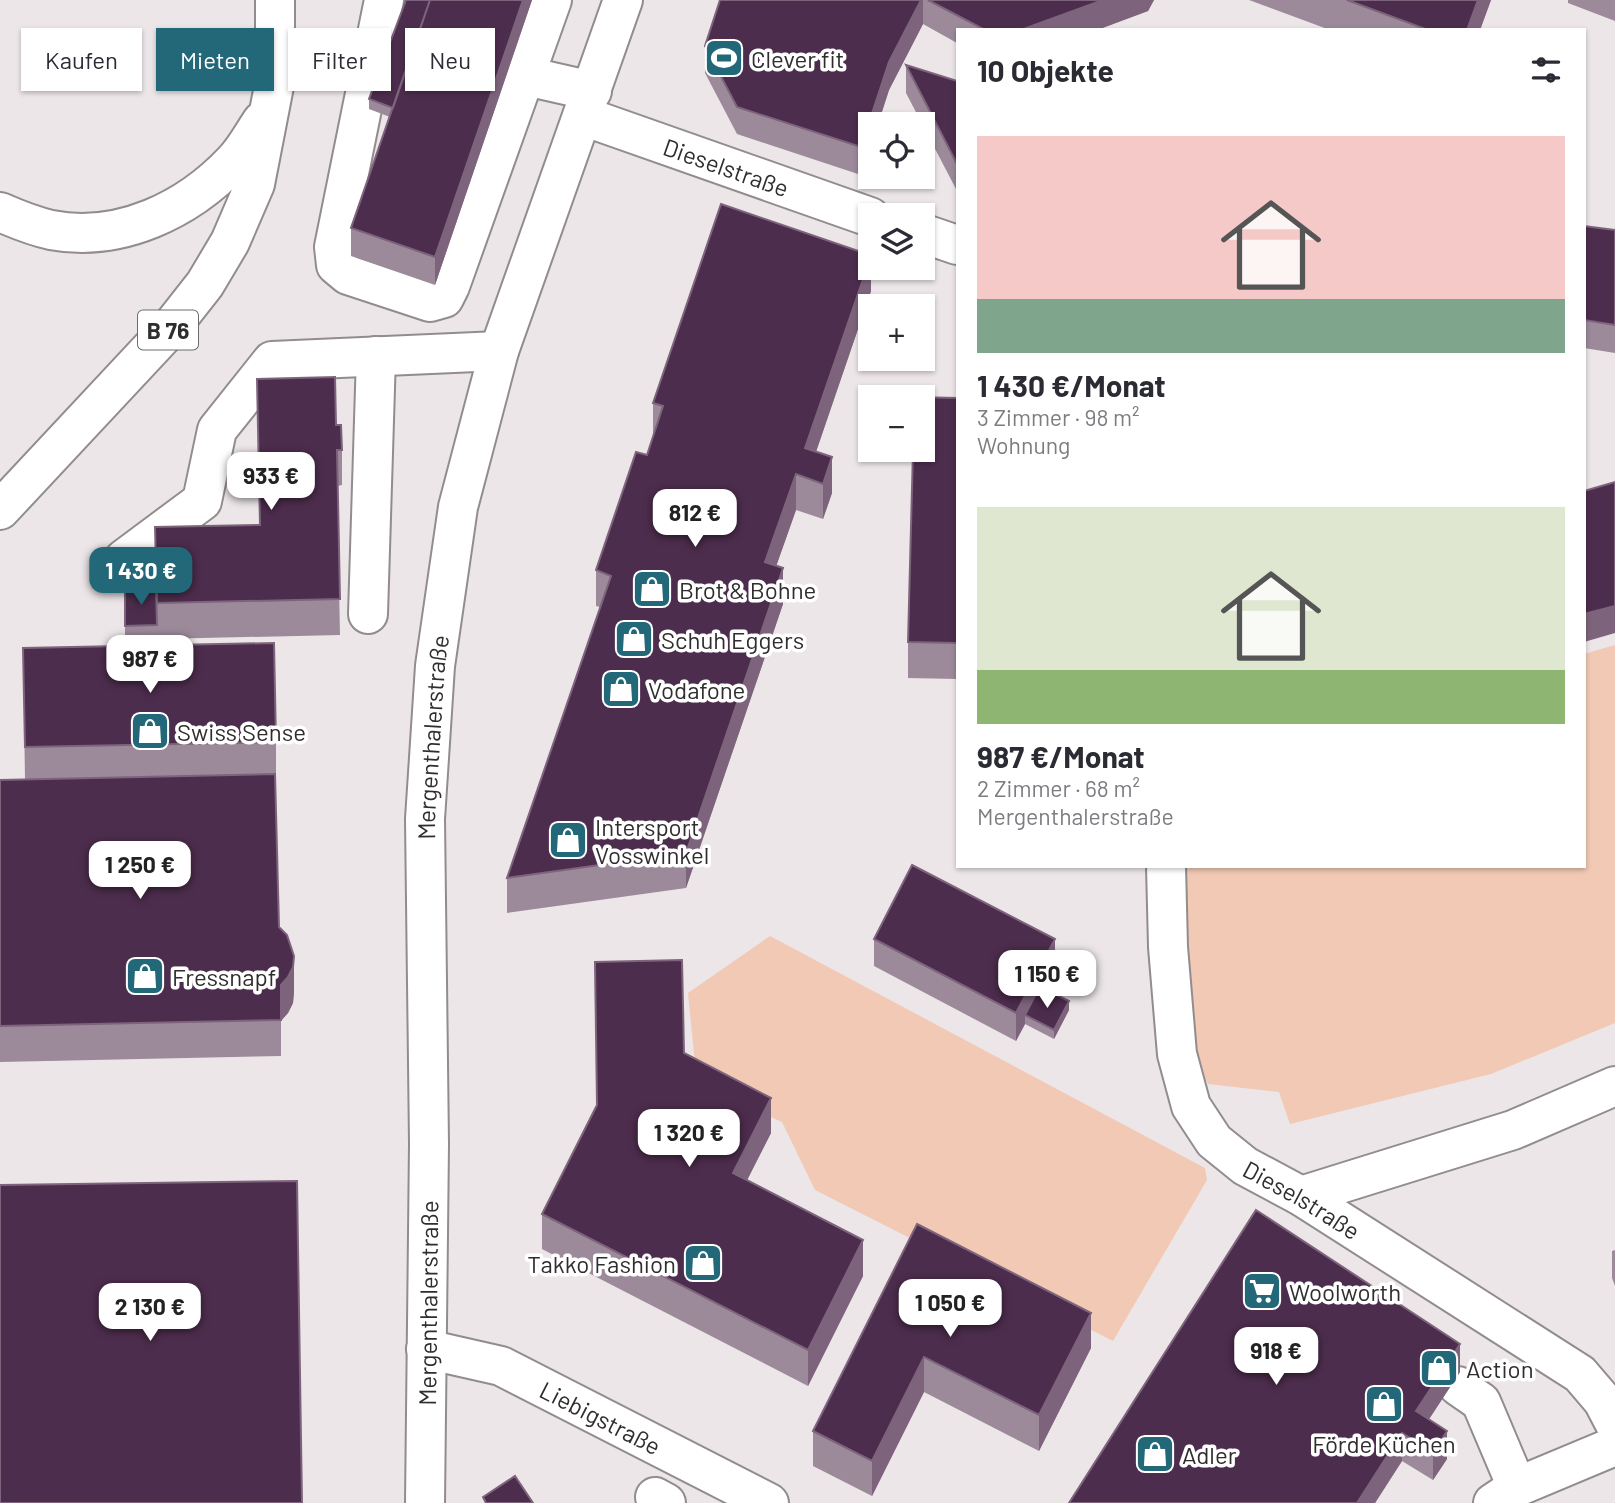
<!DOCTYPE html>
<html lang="de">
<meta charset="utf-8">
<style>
:root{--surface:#fff;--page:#f2f2f3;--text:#2b2b33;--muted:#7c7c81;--accent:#236878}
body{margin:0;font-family:Barlow,sans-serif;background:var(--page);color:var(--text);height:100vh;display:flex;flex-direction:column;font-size:26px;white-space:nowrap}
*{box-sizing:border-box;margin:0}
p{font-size:23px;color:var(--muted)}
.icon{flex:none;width:38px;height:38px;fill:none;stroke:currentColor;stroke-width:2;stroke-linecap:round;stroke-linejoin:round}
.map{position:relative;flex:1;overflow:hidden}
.drawer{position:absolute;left:956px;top:28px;width:630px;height:840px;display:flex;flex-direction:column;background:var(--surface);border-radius:0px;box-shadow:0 2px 5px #0004}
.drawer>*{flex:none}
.banner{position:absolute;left:21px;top:28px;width:665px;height:63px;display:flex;gap:14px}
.buttons{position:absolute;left:858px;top:112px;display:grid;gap:14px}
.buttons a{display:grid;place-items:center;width:77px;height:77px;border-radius:0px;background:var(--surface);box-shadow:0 2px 5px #0004;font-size:35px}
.price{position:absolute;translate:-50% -60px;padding:0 16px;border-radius:14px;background:#fff;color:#222;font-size:23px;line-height:46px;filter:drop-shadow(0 2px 4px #0008)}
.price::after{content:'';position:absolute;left:50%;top:42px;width:21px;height:16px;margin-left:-10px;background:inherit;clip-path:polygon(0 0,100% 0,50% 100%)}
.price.active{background:var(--accent);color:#fff}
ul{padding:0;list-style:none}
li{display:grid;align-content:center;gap:14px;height:371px;padding:0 21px}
li span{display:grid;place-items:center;height:217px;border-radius:0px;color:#555}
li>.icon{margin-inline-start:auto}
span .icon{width:126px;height:126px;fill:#fffc;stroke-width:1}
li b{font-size:30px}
h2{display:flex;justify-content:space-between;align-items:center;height:84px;padding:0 21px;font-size:30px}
.pill{padding:0 24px;border-radius:0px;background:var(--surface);box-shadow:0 2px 5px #0004;font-size:24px;line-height:63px}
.pill.active{background:var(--accent);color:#fff}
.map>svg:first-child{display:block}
</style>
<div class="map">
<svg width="1615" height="1503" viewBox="0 0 1615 1503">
<rect width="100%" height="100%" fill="#ece6e8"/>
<path fill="#f1c9b4" d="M1615,645V1023L1491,1074L1290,1124L1279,1092L1208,1084L1192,1050L1186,866H1584V654Z
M770,936L1205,1168L1207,1180L1113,1341L815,1190L782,1122L697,1084L688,993Z"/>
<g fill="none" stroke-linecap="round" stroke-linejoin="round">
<g stroke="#928c8e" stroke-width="42">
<g id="minor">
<path d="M384,0L334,247L336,265L348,275L430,302L444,298L450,286L552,0"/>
<path d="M526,76L592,91"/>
<path id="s1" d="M583,116L870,217"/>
<path d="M922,233L957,245"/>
<path d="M124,559L202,501L217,430L272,361L499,351"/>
<path d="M368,614L376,356"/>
<path id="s2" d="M1166,866L1168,947L1177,1054L1191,1106L1214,1141L1245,1166L1301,1196L1580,1374L1603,1401L1615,1424"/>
<path d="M1301,1196L1513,1130L1615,1086"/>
<path id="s3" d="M426,1349L501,1366L769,1503"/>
<path d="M1458,1386L1481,1402L1517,1487"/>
<path d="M655,1497L666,1503"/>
<path id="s4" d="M425,1503L429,1144L425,819L435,666L458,507L499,351L623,0"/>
<path d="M1493,1503L1517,1487L1615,1446"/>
</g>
</g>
<g stroke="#928c8e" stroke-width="42">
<path id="highway" d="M0,212C16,219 33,226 51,230C120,243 188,210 234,161C245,150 253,134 262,121
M0,510L172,326L205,284L230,242L255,184L275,81V0"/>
</g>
<use href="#minor" stroke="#fff" stroke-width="38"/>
<use href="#highway" stroke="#fff" stroke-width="38"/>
</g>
<path fill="#9c8a9a" d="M406,0H532L435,285L351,256V228L390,117L369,109V99Z
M720,0H1154L1148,11L1097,30H957V43L923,24L889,90L878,124H870V148L861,175L737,134L705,73V46Z
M1249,0H1491L1480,30H1330Z
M1568,0H1615V21L1568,3Z
M906,65L957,81V191L906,93Z
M1584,226L1615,230V353L1584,348Z
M871,268V291L816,452L832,493L823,519L796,510L776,566L783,604L686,888L507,913V878L600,607L596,606V570L647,455L653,436V403Z
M257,379L336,425L342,450V485L337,486L340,635L157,639V644L125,645V588L156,587L155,527L260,525Z
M957,398V679L908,678V642Z
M23,648L276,742V778H275L279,927L294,992L293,1003L288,1013L281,1020V1056L0,1062V780L25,779Z
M874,939L1055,967L1040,994L1069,1010L1054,1039L1025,1024L1016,1041L874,966Z
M595,962L684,1053L771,1133L747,1180L863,1276L808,1386L542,1249V1214L597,1107Z
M917,1224L1091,1348L1039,1451L924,1392L872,1496L813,1466V1431Z
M1615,1250V1286L1612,1278V1251Z
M1460,1372L1429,1419L1447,1459L1433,1480L1402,1461L1375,1503H1069Z"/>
<path fill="#7d647c" d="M523,0H532L435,285V257Z
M921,0H923V24L889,90L878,124H870V148L861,175V147L889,62Z
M1103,0H1154L1148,11L1097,30H1021Z
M1478,0H1491L1480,30H1467Z
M870,259V268H871V291L807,478L805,448Z
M832,457V493L823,519V484Z
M796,474V510L765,598V562Z
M783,568V604L686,888V853Z
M1615,606V633L1584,642V614Z
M1055,939V967L1029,1017L1025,1015V1024L1016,1041V1013Z
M294,956V992L293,1003L288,1013L281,1021V985Z
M1069,1001V1010L1054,1039V1030Z
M771,1098V1133L733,1208V1173Z
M863,1240V1276L808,1386V1350Z
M1091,1313V1348L1039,1451V1415Z
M1460,1344V1372L1416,1439V1411Z
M924,1357V1392L872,1496V1461Z
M1447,1431V1459L1433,1480V1453Z
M1402,1433V1461L1375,1503H1357Z"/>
<path fill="#4d2d4d" stroke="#7d647c" stroke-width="2" d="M406,0H430L393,108L369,99Z
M430,0H523L435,257L351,228Z
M720,0H921L889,62L861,147L737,107L705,46Z
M928,0H1103L1021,30H985Z
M1347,0H1478L1467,30H1428Z
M906,65L957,81V164Z
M721,204L870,255V259L805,448L832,457L823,484L796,474L765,562L783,568L686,853L507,878L611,576L596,570L636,452L647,455L663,406L653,403Z
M1584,226L1615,230V325L1584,320Z
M335,377L336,425H341L342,450H337L340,599L157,603L155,527L260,525L257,379Z
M914,397L957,398V643L908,642L913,450H922V397Z
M1615,482V606L1584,614V491Z
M156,587L157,625L125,626V588Z
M274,643L276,742L25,747L23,648Z
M275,774L279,927L287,935L294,956L293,967L288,977L281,985V1020L0,1026V780Z
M912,865L1055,939L1016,1013L874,939Z
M682,960L684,1053L771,1098L733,1173L863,1240L808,1350L542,1214L597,1105L595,962Z
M1037,992L1052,1000L1055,994L1069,1001L1054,1030L1025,1015Z
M297,1181L302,1503H0V1185Z
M1256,1210L1460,1344L1416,1411L1447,1431L1433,1453L1402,1433L1357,1503H1069Z
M917,1224L1091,1313L1039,1415L924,1357L872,1461L813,1431Z
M515,1476L533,1503H486L483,1497Z"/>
<defs>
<g id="stadium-square" transform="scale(2.0125)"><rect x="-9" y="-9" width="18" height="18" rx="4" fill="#236878" stroke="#fff"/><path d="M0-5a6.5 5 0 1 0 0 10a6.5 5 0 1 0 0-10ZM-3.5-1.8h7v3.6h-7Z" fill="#fff"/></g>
<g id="shop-square" transform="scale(2.0125)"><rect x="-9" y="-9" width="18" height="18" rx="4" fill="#236878" stroke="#fff"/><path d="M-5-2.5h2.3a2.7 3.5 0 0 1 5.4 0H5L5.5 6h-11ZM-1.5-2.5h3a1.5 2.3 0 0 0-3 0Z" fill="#fff"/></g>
<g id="supermarket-square" transform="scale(2.0125)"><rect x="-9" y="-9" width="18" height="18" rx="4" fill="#236878" stroke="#fff"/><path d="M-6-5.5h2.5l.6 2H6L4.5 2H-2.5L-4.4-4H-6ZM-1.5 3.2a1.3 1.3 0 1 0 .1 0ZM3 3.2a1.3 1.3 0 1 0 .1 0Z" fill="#fff"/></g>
</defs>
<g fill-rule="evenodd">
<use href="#stadium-square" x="724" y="58"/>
<use href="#shop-square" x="652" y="589"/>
<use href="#shop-square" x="634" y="639"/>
<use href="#shop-square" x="621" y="689"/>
<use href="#shop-square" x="150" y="731"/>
<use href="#shop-square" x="568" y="840"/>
<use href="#shop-square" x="145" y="976"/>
<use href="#shop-square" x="703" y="1263"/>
<use href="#supermarket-square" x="1262" y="1291"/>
<use href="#shop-square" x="1439" y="1368"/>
<use href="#shop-square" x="1384" y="1404"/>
<use href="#shop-square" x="1155" y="1454"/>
</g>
<g text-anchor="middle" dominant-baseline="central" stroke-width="7" stroke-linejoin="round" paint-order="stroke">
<rect fill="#fff" stroke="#6d6c6d" stroke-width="2" x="138" y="310.5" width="60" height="39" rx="5"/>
<g font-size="23" font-weight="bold" fill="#2f2d2e">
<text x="168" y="330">B 76</text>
</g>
<g font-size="24" fill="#2f2d2e" stroke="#fff" text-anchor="start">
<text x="751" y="58">Clever fit</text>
<text x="679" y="589">Brot &amp; Bohne</text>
<text x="661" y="639">Schuh Eggers</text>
<text x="648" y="689">Vodafone</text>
<text x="177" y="731">Swiss Sense</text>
<text x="595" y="826">Intersport<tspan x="595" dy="28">Vosswinkel</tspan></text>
<text x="172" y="976">Fressnapf</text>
<text x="676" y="1263" text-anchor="end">Takko Fashion</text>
<text x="1289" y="1291">Woolworth</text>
<text x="1466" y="1368">Action</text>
<text x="1384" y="1443" text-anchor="middle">Förde Küchen</text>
<text x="1182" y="1454">Adler</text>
</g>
<g font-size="24" fill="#2f2d2e" stroke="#fff">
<text stroke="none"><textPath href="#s1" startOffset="152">Dieselstraße</textPath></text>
<text stroke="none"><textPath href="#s4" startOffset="766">Mergenthalerstraße</textPath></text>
<text stroke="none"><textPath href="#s2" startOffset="390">Dieselstraße</textPath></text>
<text stroke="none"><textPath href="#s4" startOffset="200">Mergenthalerstraße</textPath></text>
<text stroke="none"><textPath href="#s3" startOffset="189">Liebigstraße</textPath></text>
</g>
</g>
</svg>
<div class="buttons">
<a><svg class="icon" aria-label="locate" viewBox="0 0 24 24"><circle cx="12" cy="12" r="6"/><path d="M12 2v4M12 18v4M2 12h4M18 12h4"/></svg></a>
<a><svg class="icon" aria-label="layers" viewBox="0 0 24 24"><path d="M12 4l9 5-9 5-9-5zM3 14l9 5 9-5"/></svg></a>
<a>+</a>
<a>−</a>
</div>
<b class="price" style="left:271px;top:512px">933 €</b>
<b class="price" style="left:695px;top:549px">812 €</b>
<b class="price active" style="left:141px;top:607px">1 430 €</b>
<b class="price" style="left:150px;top:695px">987 €</b>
<b class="price" style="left:140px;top:901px">1 250 €</b>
<b class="price" style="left:1047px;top:1010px">1 150 €</b>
<b class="price" style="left:689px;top:1169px">1 320 €</b>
<b class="price" style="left:950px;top:1339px">1 050 €</b>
<b class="price" style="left:150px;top:1343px">2 130 €</b>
<b class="price" style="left:1276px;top:1387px">918 €</b>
<div class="banner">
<a class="pill">Kaufen</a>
<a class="pill active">Mieten</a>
<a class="pill">Filter</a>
<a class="pill">Neu</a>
</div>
<section class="drawer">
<h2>10 Objekte<svg class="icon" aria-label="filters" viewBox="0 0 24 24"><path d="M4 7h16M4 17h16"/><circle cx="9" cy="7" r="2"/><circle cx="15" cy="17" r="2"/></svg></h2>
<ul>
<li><span style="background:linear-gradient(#f6c9c9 75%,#7fa58c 0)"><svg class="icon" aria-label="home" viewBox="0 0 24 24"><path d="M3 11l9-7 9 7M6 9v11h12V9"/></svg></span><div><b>1 430 €/Monat</b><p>3 Zimmer · 98 m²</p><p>Wohnung</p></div></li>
<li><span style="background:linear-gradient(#dfe7d0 75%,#8fb573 0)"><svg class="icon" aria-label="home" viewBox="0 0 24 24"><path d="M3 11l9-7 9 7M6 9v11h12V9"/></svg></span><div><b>987 €/Monat</b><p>2 Zimmer · 68 m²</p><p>Mergenthalerstraße</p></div></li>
</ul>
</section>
</div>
